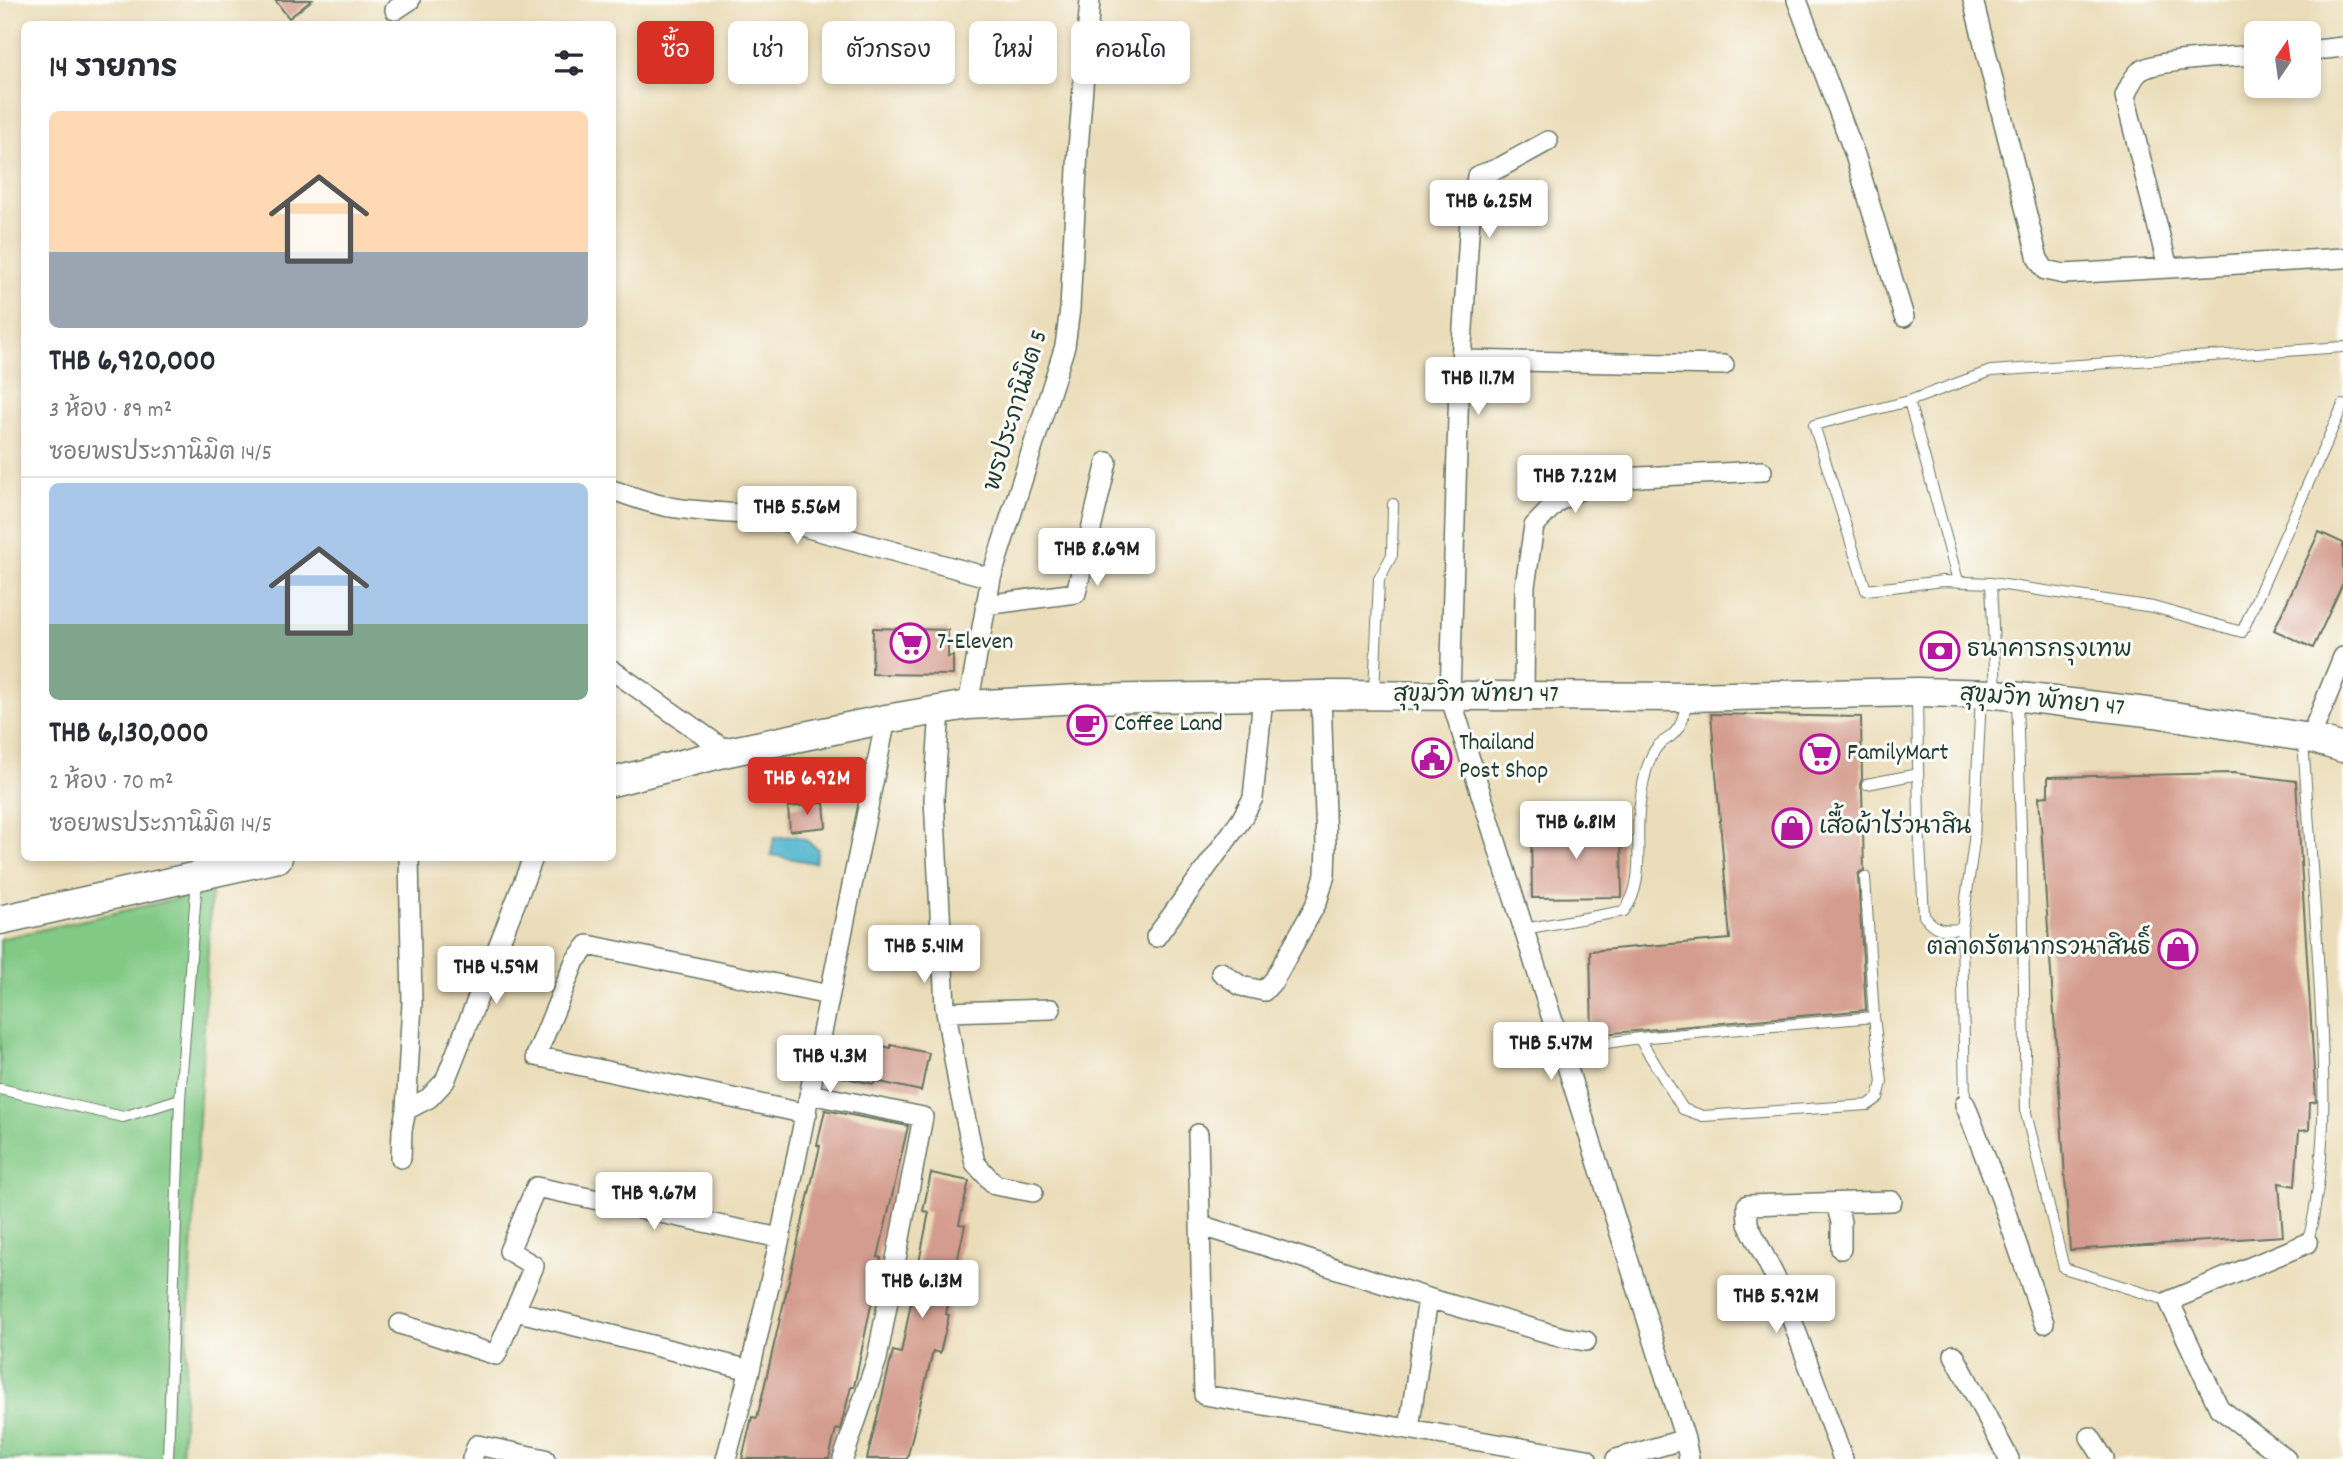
<!DOCTYPE html>
<html lang="th">
<meta charset="utf-8">
<style>
:root{--surface:#fff;--page:#f7f7f7;--text:#2b2b33;--muted:#7c7c81;--line:#e1e1e2;--accent:#d93025}
body{margin:0;font-family:Dekko,"Playpen Sans Thai",sans-serif;background:var(--page);color:var(--text);height:100vh;display:flex;flex-direction:column;font-size:26px;white-space:nowrap}
*{box-sizing:border-box;margin:0}
p{font-size:23px;color:var(--muted)}
.icon{flex:none;width:38px;height:38px;fill:none;stroke:currentColor;stroke-width:2;stroke-linecap:round;stroke-linejoin:round}
.map{position:relative;flex:1;overflow:hidden}
.panel{position:absolute;left:21px;top:21px;width:595px;height:840px;display:flex;flex-direction:column;background:var(--surface);border-radius:10px;box-shadow:0 4px 10px #0003}
.panel>*{flex:none}
.guide{position:absolute;left:637px;top:21px;width:665px;height:63px;display:flex;gap:14px}
.needle{width:46px;rotate:13deg}
.tools{position:absolute;left:2244px;top:21px;display:grid;gap:14px}
.tools a{display:grid;place-items:center;width:77px;height:77px;border-radius:10px;background:var(--surface);box-shadow:0 4px 10px #0003;font-size:35px}
.price{position:absolute;translate:-50% -60px;padding:0 16px;border-radius:7px;background:#fff;color:#222;font-size:23px;line-height:46px;filter:drop-shadow(0 2px 4px #0008)}
.price::after{content:'';position:absolute;left:50%;top:42px;width:21px;height:16px;margin-left:-10px;background:inherit;clip-path:polygon(0 0,100% 0,50% 100%)}
.price.active{background:var(--accent);color:#fff}
ul{padding:0;list-style:none}
li{display:grid;align-content:center;gap:14px;height:371px;padding:0 28px}
li+li{border-top:2px solid var(--line)}
li span{display:grid;place-items:center;height:217px;border-radius:10px;color:#555}
li>.icon{margin-inline-start:auto}
span .icon{width:126px;height:126px;fill:#fffc;stroke-width:1}
li b{font-size:30px}
h2{display:flex;justify-content:space-between;align-items:center;height:84px;padding:0 28px;font-size:30px}
.tag{padding:0 24px;border-radius:10px;background:var(--surface);box-shadow:0 4px 10px #0003;font-size:24px;line-height:63px}
.tag.active{background:var(--accent);color:#fff}
.map>svg:first-child{display:block}
</style>
<div class="map">
<svg width="2343" height="1459" viewBox="0 0 2343 1459">
<rect width="100%" height="100%" fill="#fdfcf7"/>
<filter id="ink" filterUnits="userSpaceOnUse"><feTurbulence type="fractalNoise" baseFrequency=".0143" numOctaves="2"/><feDisplacementMap in="SourceGraphic" scale="14" xChannelSelector="R" yChannelSelector="G"/><feConvolveMatrix kernelMatrix="1 2 1 2 8 2 1 2 1" color-interpolation-filters="sRGB"/></filter>
<filter id="wash" filterUnits="userSpaceOnUse"><feTurbulence type="fractalNoise" baseFrequency=".00686" numOctaves="4" result="noise"/><feDisplacementMap in="SourceGraphic" scale="28" xChannelSelector="R" yChannelSelector="G"/><feGaussianBlur stdDeviation="1.57" result="paint"/><feColorMatrix in="noise" values="0 0 0 0 0 0 0 0 0 0 0 0 0 0 0 0 0 1.4 0 .05"/><feComposite in="paint" operator="in"/></filter>
<g filter="url(#wash)">
<rect width="100%" height="100%" fill="#ebddb9"/>
<path fill="#81c985" stroke="#50835c" stroke-width="2" d="M211,891L181,1459H0V939Z"/>
<path fill="#51b5cf" stroke="#387982" stroke-width="2" d="M794,836L804,839L818,849L815,863L771,855L774,838Z"/>
<g id="blocks">
<path fill="#d49c8e" d="M275,0H312L289,18Z
M2319,532L2343,543V583L2313,648L2274,630Z
M873,628L948,630V657L953,656V675L872,674Z
M1711,714L1861,717L1862,778L1860,785L1862,790L1864,870L1859,873L1858,877L1866,1010L1592,1035L1590,951L1730,939Z
M2233,773L2296,781L2316,1102L2310,1103L2309,1130L2299,1131L2295,1186L2279,1183L2283,1236L2070,1250L2039,797L2048,796V777Z
M824,803L826,827L790,831L788,807Z
M1621,825L1622,897L1532,898L1531,826Z
M845,1038L891,1048V1045L929,1053L921,1091L875,1081L874,1084L837,1076Z
M825,1110L908,1126L878,1257L881,1258L854,1387H851L840,1430L836,1429L829,1459H742L752,1417L757,1418L820,1146L817,1145Z
M931,1173L969,1181L959,1224L965,1225L946,1314L949,1315L940,1353L933,1351L907,1459H867L893,1351L901,1353L929,1212L923,1211Z"/>
</g>
</g>
<g filter="url(#ink)">
<use href="#blocks" fill-opacity="0" stroke="#667563" stroke-width="2"/>
<g fill="none" stroke-linecap="round" stroke-linejoin="round">
<g stroke="#667563" stroke-width="12">
<path id="lane" d="M2343,347L1991,371L1909,401L1814,425L1866,590L1943,581L1991,583L2153,607L2242,632L2343,405
M1909,401L1958,581
M1991,583L1996,691
M1917,693L1919,825L1924,916C1937,932 1943,930 1962,929
M1374,694L1379,579L1392,555L1393,504
M2017,699L2022,864L2026,1113L2064,1268L2169,1301
M2303,741C2309,832 2317,923 2321,1014C2325,1092 2326,1166 2308,1243
M1867,784L1918,774
M1524,929L1624,911C1647,882 1634,838 1640,804C1642,787 1646,761 1657,747C1660,743 1666,740 1670,737C1683,727 1684,714 1687,698
M1639,1038L1683,1109L1703,1116L1868,1105L1878,1098L1882,1082L1874,1017
M1562,1050L1639,1038L1874,1017L1865,877
M0,1089L123,1117L180,1099
M1965,1104L1962,929L1974,841L1981,695
M168,1459L180,1099L197,879"/>
</g>
<g stroke="#667563" stroke-width="22">
<path id="street" d="M1797,0L1855,155L1904,317
M1973,0L2038,259L2045,270L2064,274L2343,258
M395,10L410,0
M2308,51L2343,47
M2168,268L2125,96C2129,88 2132,78 2139,72C2155,59 2232,57 2256,55
M1461,360L1470,218L1477,176L1499,168L1548,141
M612,490C631,496 651,504 670,507C703,513 736,512 768,517L991,578
M985,605L1076,593L1107,462
M612,670L728,752
M1524,696L1525,586L1534,526L1557,502L1590,484L1639,477L1762,471
M968,705L991,578L1065,346L1070,309L1078,149L1090,0
M940,710L934,799L945,1006L959,1088L975,1163L995,1185L1033,1192
M2310,738L2343,657
M1156,937L1241,820L1253,798L1263,697
M1221,972L1241,986L1264,991L1274,980L1317,902L1325,875L1326,845L1321,695
M946,1012L1051,1009
M810,1094L923,1117L877,1359L843,1459
M1965,1104L2001,1198L2044,1323
M406,1110L429,1098L445,1081L533,858
M807,1114L536,1056L575,961L588,945L829,995
M1198,1134L1204,1395L1587,1459
M401,1158L402,1130L406,1110L412,1003L409,858
M1836,1204L1841,1222V1249
M1200,1225L1428,1298L1562,1337L1586,1341
M516,1311L750,1370
M400,1324L496,1355L534,1266L509,1251L536,1187L780,1238
M1954,1355L2009,1459
M1409,1429L1428,1298
M2090,1437L2104,1459
M472,1459L477,1445L545,1459
M726,1459L750,1370L780,1238L886,719
M1616,1459L1685,1439
M1689,1459L1685,1439L1450,696L1459,382L1461,360L1724,365
M1843,1459L1780,1287L1748,1224L1747,1205L1892,1201
M2286,1459L2219,1408L2169,1301L2308,1243"/>
</g>
<g stroke="#667563" stroke-width="31">
<path id="secondary" d="M612,782L728,752L886,719L968,705L1080,699L1321,695L1687,697L1917,692L1996,694L2155,713L2310,738L2343,748
M0,920L278,858"/>
</g>
<use href="#lane" stroke="#fff" stroke-width="10"/>
<use href="#street" stroke="#fff" stroke-width="19"/>
<use href="#secondary" stroke="#fff" stroke-width="28"/>
</g>
</g>
<defs>
<g id="supermarket-ring" transform="scale(2.0125)"><circle r="9.5" fill="#fdfcf7" stroke="#b5179e" stroke-width="1.5"/><path d="M-6-5.5h2.5l.6 2H6L4.5 2H-2.5L-4.4-4H-6ZM-1.5 3.2a1.3 1.3 0 1 0 .1 0ZM3 3.2a1.3 1.3 0 1 0 .1 0Z" fill="#b5179e"/></g>
<g id="bank-ring" transform="scale(2.0125)"><circle r="9.5" fill="#fdfcf7" stroke="#b5179e" stroke-width="1.5"/><path d="M-6-4H6V4H-6ZM0-2.3a2.3 2.3 0 1 0 0 4.6a2.3 2.3 0 1 0 0-4.6Z" fill="#b5179e"/></g>
<g id="cafe-ring" transform="scale(2.0125)"><circle r="9.5" fill="#fdfcf7" stroke="#b5179e" stroke-width="1.5"/><path d="M-5.5-4.5H6V0H3Q3 3.5 0 3.5H-2.5Q-5.5 3.5-5.5 0ZM3-3.2v2h1.7v-2ZM-6 4.5H4V6H-6Z" fill="#b5179e"/></g>
<g id="civic-ring" transform="scale(2.0125)"><circle r="9.5" fill="#fdfcf7" stroke="#b5179e" stroke-width="1.5"/><path d="M-.6-6.5H3V-4.5H.6V-3L4-1V1h2V6H-6V1h2V-1L-.6-3ZM-1.2 2.5V6h2.4V2.5Z" fill="#b5179e"/></g>
<g id="shop-ring" transform="scale(2.0125)"><circle r="9.5" fill="#fdfcf7" stroke="#b5179e" stroke-width="1.5"/><path d="M-5-2.5h2.3a2.7 3.5 0 0 1 5.4 0H5L5.5 6h-11ZM-1.5-2.5h3a1.5 2.3 0 0 0-3 0Z" fill="#b5179e"/></g>
</defs>
<g fill-rule="evenodd">
<use href="#supermarket-ring" x="910" y="643"/>
<use href="#bank-ring" x="1940" y="651"/>
<use href="#cafe-ring" x="1087" y="725"/>
<use href="#supermarket-ring" x="1820" y="754"/>
<use href="#civic-ring" x="1432" y="758"/>
<use href="#shop-ring" x="1792" y="828"/>
<use href="#shop-ring" x="2178" y="949"/>
</g>
<g text-anchor="middle" dominant-baseline="central" stroke-width="6" stroke-linejoin="round" paint-order="stroke">
<g font-size="24" fill="#1f3d34" stroke="#fdfcf7">
<text transform="translate(1017 411) rotate(-73)">พรประภานิมิต 5</text>
<text x="1476" y="696">สุขุมวิท พัทยา 47</text>
<text transform="translate(2042 702) rotate(5)">สุขุมวิท พัทยา 47</text>
</g>
<g font-size="24" fill="#1f3d34" stroke="#fdfcf7" text-anchor="start">
<text x="937" y="643">7-Eleven</text>
<text x="1967" y="651">ธนาคารกรุงเทพ</text>
<text x="1114" y="725">Coffee Land</text>
<text x="1459" y="744">Thailand<tspan x="1459" dy="28">Post Shop</tspan></text>
<text x="1847" y="754">FamilyMart</text>
<text x="1819" y="828">เสื้อผ้าไร่วนาสิน</text>
<text x="2151" y="949" text-anchor="end">ตลาดรัตนากรวนาสินธิ์</text>
</g>
</g>
</svg>
<div class="tools">
<a><svg class="needle" viewBox="-14 -14 28 28"><path d="M0-13l5 13h-10z" fill="#e53935"/><path d="M0 13l5-13h-10z" fill="#7c7c81"/></svg></a>
</div>
<b class="price" style="left:1489px;top:240px">THB 6.25M</b>
<b class="price" style="left:1478px;top:417px">THB 11.7M</b>
<b class="price" style="left:1575px;top:515px">THB 7.22M</b>
<b class="price" style="left:797px;top:546px">THB 5.56M</b>
<b class="price" style="left:1097px;top:588px">THB 8.69M</b>
<b class="price active" style="left:807px;top:817px">THB 6.92M</b>
<b class="price" style="left:1576px;top:861px">THB 6.81M</b>
<b class="price" style="left:924px;top:985px">THB 5.41M</b>
<b class="price" style="left:496px;top:1006px">THB 4.59M</b>
<b class="price" style="left:1551px;top:1082px">THB 5.47M</b>
<b class="price" style="left:830px;top:1095px">THB 4.3M</b>
<b class="price" style="left:654px;top:1232px">THB 9.67M</b>
<b class="price" style="left:922px;top:1320px">THB 6.13M</b>
<b class="price" style="left:1776px;top:1335px">THB 5.92M</b>
<div class="guide">
<a class="tag active">ซื้อ</a>
<a class="tag">เช่า</a>
<a class="tag">ตัวกรอง</a>
<a class="tag">ใหม่</a>
<a class="tag">คอนโด</a>
</div>
<section class="panel">
<h2>14 รายการ<svg class="icon" aria-label="filters" viewBox="0 0 24 24"><path d="M4 7h16M4 17h16"/><circle cx="9" cy="7" r="2"/><circle cx="15" cy="17" r="2"/></svg></h2>
<ul>
<li><span style="background:linear-gradient(#ffd9b3 65%,#9aa5b1 0)"><svg class="icon" aria-label="home" viewBox="0 0 24 24"><path d="M3 11l9-7 9 7M6 9v11h12V9"/></svg></span><div><b>THB 6,920,000</b><p>3 ห้อง · 89 m²</p><p>ซอยพรประภานิมิต 14/5</p></div></li>
<li><span style="background:linear-gradient(#a9c7e8 65%,#7fa58c 0)"><svg class="icon" aria-label="home" viewBox="0 0 24 24"><path d="M3 11l9-7 9 7M6 9v11h12V9"/></svg></span><div><b>THB 6,130,000</b><p>2 ห้อง · 70 m²</p><p>ซอยพรประภานิมิต 14/5</p></div></li>
</ul>
</section>
</div>
